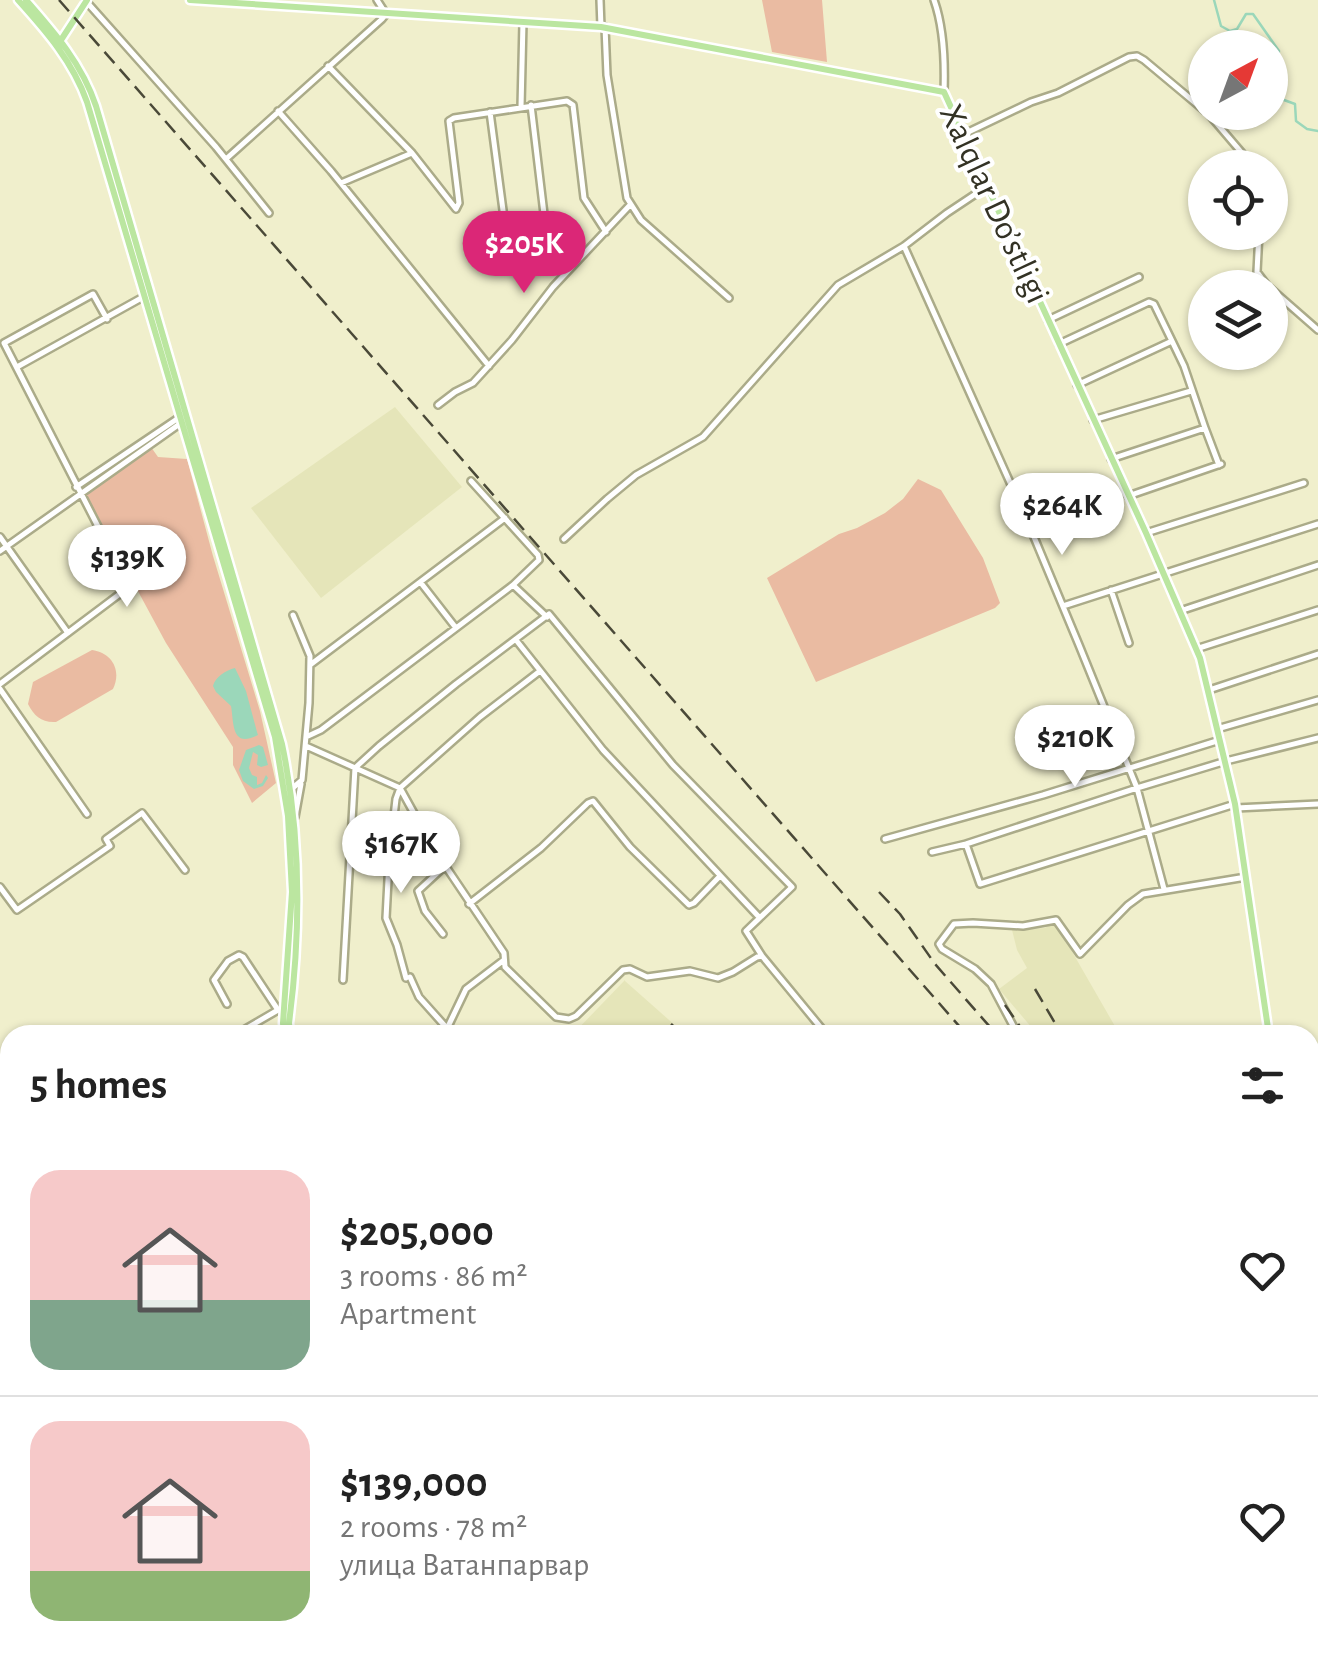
<!DOCTYPE html>
<meta charset="utf-8">
<style>
:root{--surface:#fff;--page:#f2f2f2;--text:#222;--muted:#767676;--line:#e0e0e0;--accent:#db2777}
body{margin:0;font-family:"Alegreya Sans",sans-serif;background:var(--page);color:var(--text);height:100vh;display:flex;flex-direction:column;font-size:38px;white-space:nowrap}
*{box-sizing:border-box;margin:0}
p{font-size:32px;color:var(--muted)}
.icon{flex:none;width:55px;height:55px;fill:none;stroke:currentColor;stroke-width:2;stroke-linecap:round;stroke-linejoin:round}
.map{position:relative;flex:1;overflow:hidden}
.sheet{position:absolute;left:0px;top:1025px;width:1320px;height:642px;display:flex;flex-direction:column;background:var(--surface);border-radius:30px 30px 0 0;box-shadow:0 2px 8px #0004}
.sheet>*{flex:none}
.needle{width:65px;rotate:41deg}
.tools{position:absolute;left:1188px;top:30px;display:grid;gap:20px}
.tools a{display:grid;place-items:center;width:100px;height:100px;border-radius:50%;background:var(--surface);box-shadow:0 2px 8px #0004;font-size:50px}
.price{position:absolute;translate:-50% -85px;padding:0 22px;border-radius:35px;background:#fff;color:#222;font-size:32px;line-height:65px;filter:drop-shadow(0 2px 5px #0008)}
.price::after{content:'';position:absolute;left:50%;top:60px;width:30px;height:22px;margin-left:-15px;background:inherit;clip-path:polygon(0 0,100% 0,50% 100%)}
.price.active{background:var(--accent);color:#fff}
ul{padding:0;list-style:none}
li{display:flex;align-items:center;gap:30px;height:250px;padding:0 30px}
li+li{border-top:2px solid var(--line)}
li span{display:grid;place-items:center;flex:none;width:280px;height:200px;border-radius:30px;color:#555}
li>.icon{margin-inline-start:auto}
span .icon{width:120px;height:120px;fill:#fffc;stroke-width:1}
li b{font-size:42px}
h2{display:flex;justify-content:space-between;align-items:center;height:120px;padding:0 30px;font-size:42px}
.map>svg:first-child{display:block}
</style>
<div class="map">
<svg width="1318" height="1667" viewBox="0 0 1318 1667">
<rect width="100%" height="100%" fill="#f0efcc"/>
<path fill="#e5e5b9" d="M395,407L462,487L321,598L251,508Z
M1055,922L1116,1028L1099,1035H1038L999,989L1027,968L1017,950L1012,930L1045,928Z
M625,980V981L686,1035H572Z
M1310,1376L1318,1386V1444L1310,1435Z
M9,1454L10,1455V1565L0,1557V1467Z
M130,1658H346L360,1667H142Z
M537,1658H597L591,1667H539Z
M736,1658H850L851,1661L805,1667H737Z"/>
<path fill="#eabba2" d="M762,0H822L827,62L772,52Z
M151,447L158,457L187,459L213,556L260,711L276,783L252,803L233,765V747L166,643L86,495Z
M918,479L941,490L983,558L1000,603L995,608L816,682L767,578L839,534L857,528L885,513L903,499Z
M92,650C112,653 122,670 113,689L56,722C42,723 34,716 28,704L33,682Z
M10,1649V1658H79L72,1667H0V1663Z"/>
<path fill="#9bd7ba" d="M235,668L246,691L257,732L258,735C231,749 234,723 231,706L216,692L213,686C215,677 226,670 235,668Z
M259,745L263,747L268,765L261,767L257,765L258,755L253,752L249,768L252,775L257,777V785L262,783L266,775L268,778L263,786L254,789L243,781L239,770L246,750Z"/>
<g fill="none" stroke-linecap="round" stroke-linejoin="round">
<path stroke="#9bd7ba" stroke-width="2.5" d="M1214,0L1221,26L1230,31L1237,29L1246,14H1253L1279,51L1273,96L1295,104L1296,121L1307,129L1318,131"/>
<g stroke="#abab89" stroke-width="10">
<path id="minor" d="M85,0L216,147L269,213
M600,0L601,27
M934,0C944,28 945,63 944,92
M605,27L607,75L627,198L641,220L729,298
M328,66L412,153L456,209L459,203L449,121L454,118L567,101L573,105L584,198L606,232
M531,105L544,214L576,262
M521,107L523,22
M278,111L331,171L489,366
M490,112L506,233L544,214
M1207,112L1242,153L1249,168
M962,135L1031,102L1058,93L1129,57L1137,56L1144,60L1205,111
M226,159L382,19L386,14L377,0
M341,183L412,153
M1259,232L1257,272L1269,288
M904,246L1029,525L1079,645L1137,788L1164,889
M1270,288L1318,330
M1048,320L1139,277
M1059,344L1149,302L1154,304L1172,341
M17,367L145,296
M1077,385L1172,341L1184,366L1205,428L1111,459
M438,405L455,392L473,383L512,340L553,287L630,205
M1093,420L1191,391
M1205,428L1219,465
M76,487L180,417
M1128,496L1221,464
M1146,533L1304,483
M0,537L68,633
M564,539L607,499L636,475L703,437L838,285L904,246L947,213L986,187
M0,551L181,423
M421,583L456,628
M513,585L547,617
M1111,590L1129,643
M1063,606L1318,524
M1180,611L1318,565
M516,640L603,750L759,917
M1196,649L1318,610
M310,665L505,518
M0,684L129,587L4,343L93,294L107,319
M0,689L87,814
M1209,690L1318,654
M1217,729L1318,700
M306,737L321,730L513,585L539,560L538,555L471,481
M306,746L400,788L432,846L504,953L505,967L556,1017L569,1019L576,1016L623,970L630,969L647,977L690,971L718,978L733,972L757,957L762,956L827,1035
M288,792L302,780L309,703L310,656L293,615
M1236,808L1318,804
M295,817L301,784
M885,839L1043,795L1220,740
M966,844L980,884L1235,804
M932,852L966,844L1137,788L1226,761L1318,738
M0,887L17,910L110,846L106,839L142,813L185,870
M469,904L541,848L588,803L593,801L630,847L689,905L694,903L720,876
M443,934L425,911L418,891L445,866
M410,977L419,997L453,1035
M406,978L397,945L386,918L389,861L396,799L400,788L480,717L540,671
M343,980L355,768L379,746L456,684L549,614L673,765L792,887L746,931L762,956
M227,1004L214,980L228,961L239,955L243,957L278,1010
M235,1035L278,1010
M444,1035L466,989L504,960
M1018,1035L991,984L975,969L942,949L939,944L954,924L973,923L1023,926L1056,920L1080,954L1128,905L1143,894L1246,877
M0,1163L10,1176
M0,1315L10,1299
M0,1371L10,1359
M0,1406L10,1416
M3,1409L10,1400
M1310,1480L1318,1489
M1310,1618L1318,1615
M0,1649L10,1636
M360,1658L373,1667
M862,1658L863,1667
M869,1658L870,1667
M1137,1658L1149,1667
M613,1667L619,1658
M1227,1667L1240,1658"/>
</g>
<g stroke="#fff" stroke-width="11">
<path id="major" d="M18,0C46,31 73,62 87,102L275,737L288,816L292,892L283,1023L284,1035
M26,0C55,33 82,64 96,106L282,744C301,835 301,931 289,1023L290,1035
M190,0L601,27L944,92L1146,533L1200,658L1235,804L1269,1035
M61,40L87,0
M1310,1276L1312,1300L1318,1308
M523,1658L525,1667
M531,1658L532,1667"/>
</g>
<use href="#minor" stroke="#fff" stroke-width="5"/>
<use href="#major" stroke="#bbe6a0" stroke-width="6"/>
<path stroke="#4a4938" stroke-width="2.5" stroke-dasharray="15 8" stroke-linecap="butt" d="M59,0L967,1035
M879,892L900,914L935,964L997,1035
M1035,989L1062,1035
M1005,1005L1026,1035
M671,1024L683,1035
M1310,1381L1318,1389
M1310,1434L1318,1447
M588,1667L595,1658"/>
</g>
<g text-anchor="middle" dominant-baseline="central" stroke-width="8" stroke-linejoin="round" paint-order="stroke">
<g font-size="35" fill="#333224" stroke="#fff">
<text transform="translate(994 204) rotate(65)">Xalqlar Do’stligi</text>
</g>
</g>
</svg>
<div class="tools">
<a><svg class="needle" viewBox="-14 -14 28 28"><path d="M0-13l5 13h-10z" fill="#e53935"/><path d="M0 13l5-13h-10z" fill="#767676"/></svg></a>
<a><svg class="icon" aria-label="locate" viewBox="0 0 24 24"><circle cx="12" cy="12" r="6"/><path d="M12 2v4M12 18v4M2 12h4M18 12h4"/></svg></a>
<a><svg class="icon" aria-label="layers" viewBox="0 0 24 24"><path d="M12 4l9 5-9 5-9-5zM3 14l9 5 9-5"/></svg></a>
</div>
<b class="price active" style="left:524px;top:296px">$205K</b>
<b class="price" style="left:1062px;top:558px">$264K</b>
<b class="price" style="left:127px;top:610px">$139K</b>
<b class="price" style="left:1075px;top:790px">$210K</b>
<b class="price" style="left:401px;top:896px">$167K</b>
<section class="sheet">
<h2>5 homes<svg class="icon" aria-label="filters" viewBox="0 0 24 24"><path d="M4 7h16M4 17h16"/><circle cx="9" cy="7" r="2"/><circle cx="15" cy="17" r="2"/></svg></h2>
<ul>
<li><span style="background:linear-gradient(#f6c9c9 65%,#7fa58c 0)"><svg class="icon" aria-label="home" viewBox="0 0 24 24"><path d="M3 11l9-7 9 7M6 9v11h12V9"/></svg></span><div><b>$205,000</b><p>3 rooms · 86 m²</p><p>Apartment</p></div><svg class="icon" aria-label="heart" viewBox="0 0 24 24"><path d="M12 20l-8-8c-3-5 5-10 8-4 3-6 11-1 8 4z"/></svg></li>
<li><span style="background:linear-gradient(#f6c9c9 75%,#8fb573 0)"><svg class="icon" aria-label="home" viewBox="0 0 24 24"><path d="M3 11l9-7 9 7M6 9v11h12V9"/></svg></span><div><b>$139,000</b><p>2 rooms · 78 m²</p><p>улица Ватанпарвар</p></div><svg class="icon" aria-label="heart" viewBox="0 0 24 24"><path d="M12 20l-8-8c-3-5 5-10 8-4 3-6 11-1 8 4z"/></svg></li>
</ul>
</section>
</div>
